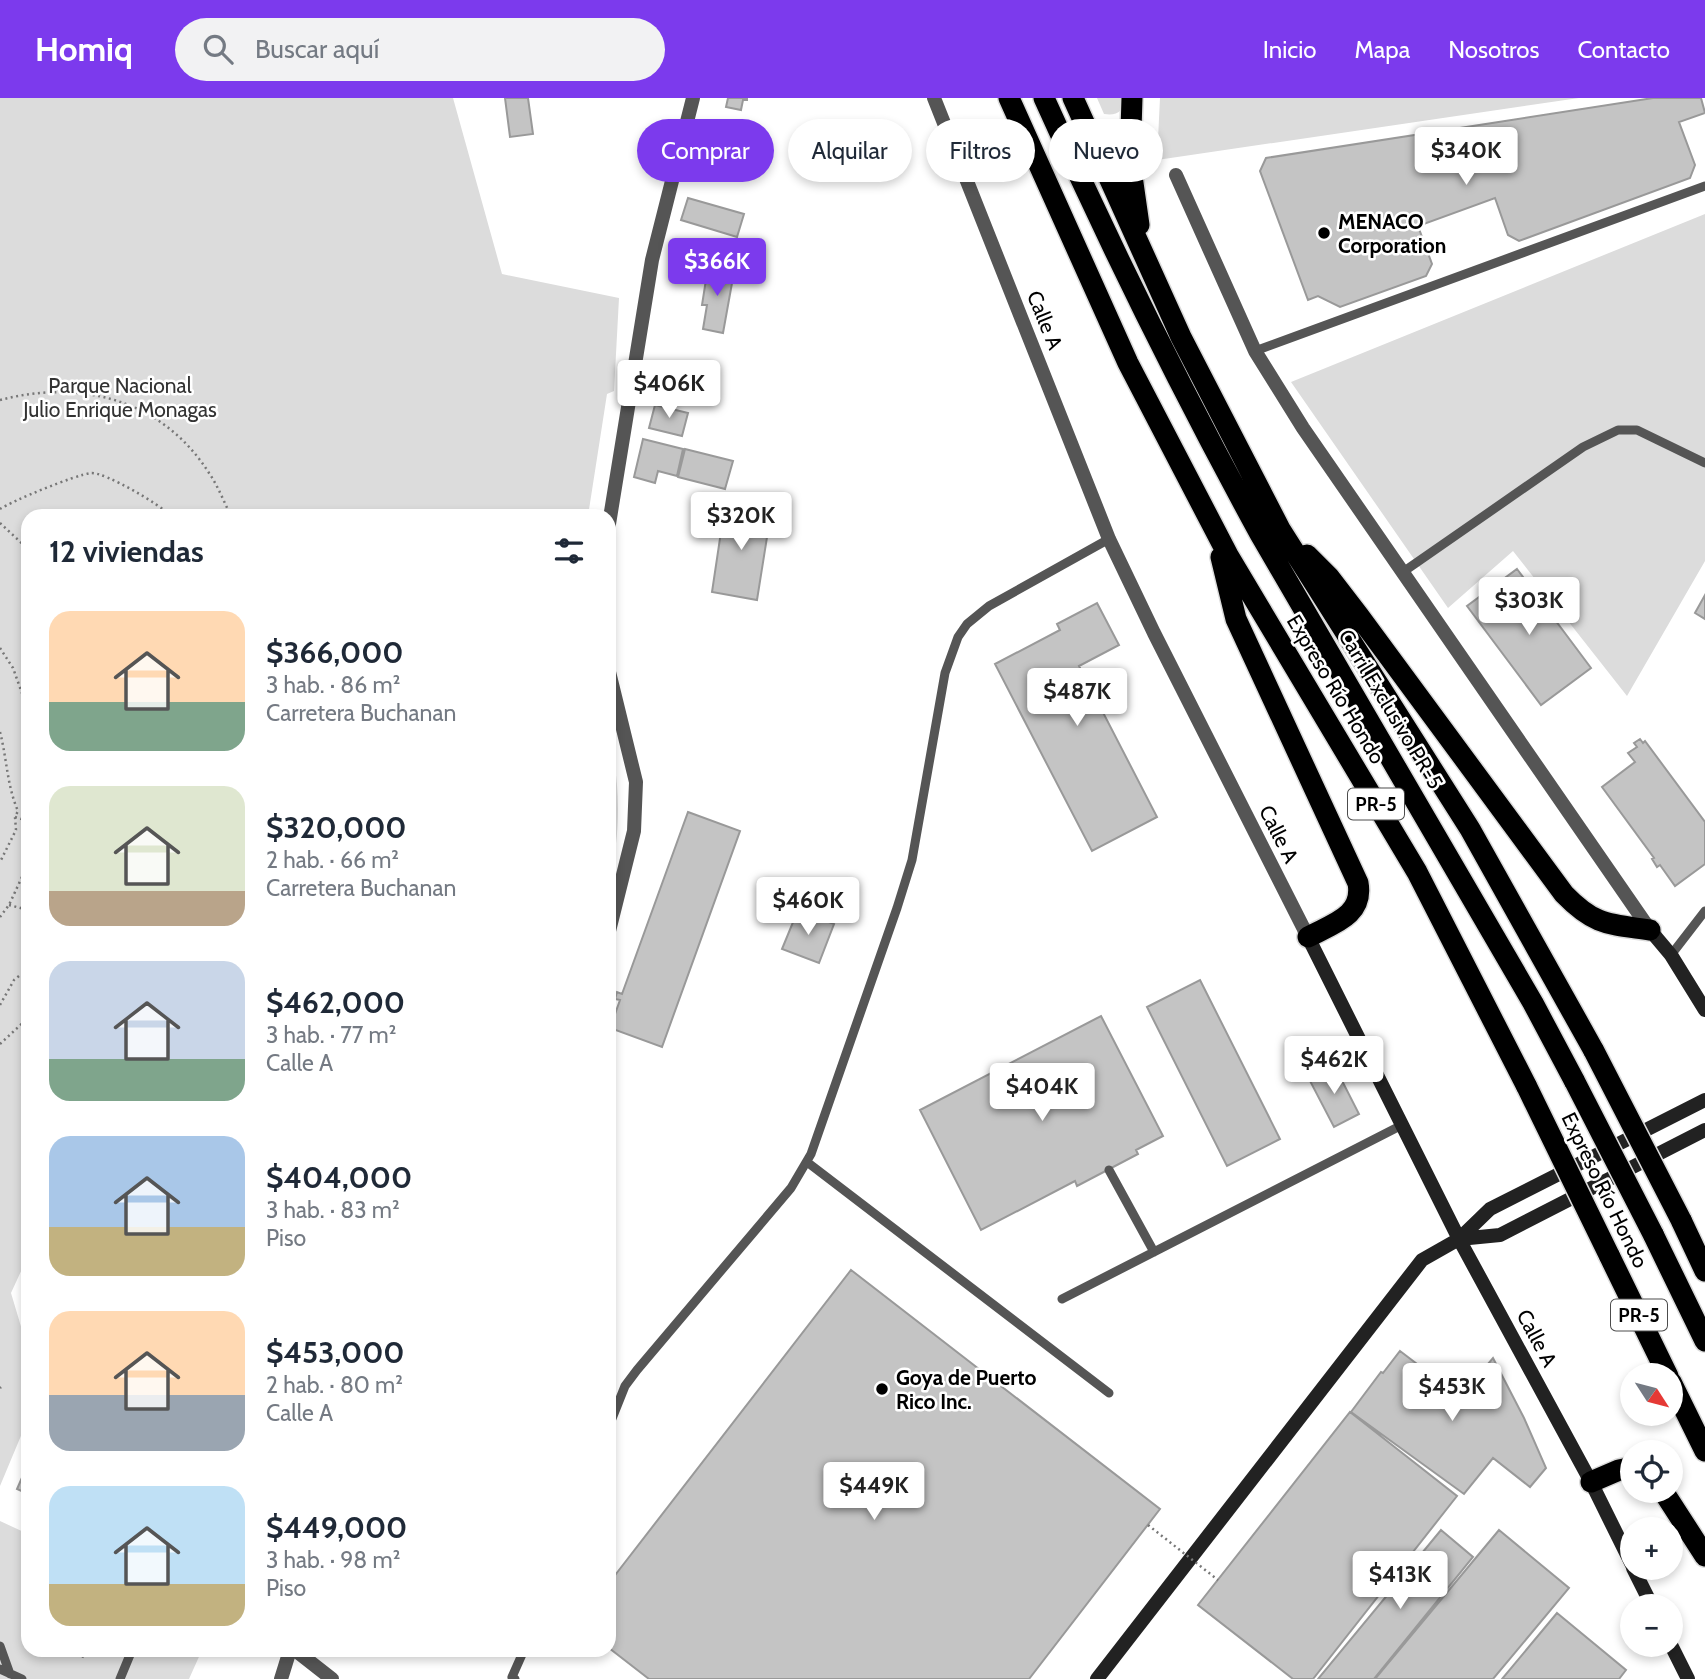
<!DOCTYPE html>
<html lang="es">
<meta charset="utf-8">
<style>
:root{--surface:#fff;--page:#f2f2f3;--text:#1f2937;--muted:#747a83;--accent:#7c3aed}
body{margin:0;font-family:Cabin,sans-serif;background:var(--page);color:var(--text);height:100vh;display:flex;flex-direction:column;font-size:26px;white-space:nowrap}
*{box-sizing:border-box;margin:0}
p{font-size:23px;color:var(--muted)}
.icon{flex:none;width:38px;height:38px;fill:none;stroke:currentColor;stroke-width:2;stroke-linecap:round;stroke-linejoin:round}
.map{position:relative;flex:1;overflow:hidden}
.drawer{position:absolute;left:21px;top:411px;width:595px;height:1148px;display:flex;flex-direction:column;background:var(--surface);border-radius:21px;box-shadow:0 4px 10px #0003}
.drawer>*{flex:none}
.top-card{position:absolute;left:637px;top:21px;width:665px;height:63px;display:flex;gap:14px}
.needle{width:46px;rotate:126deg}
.fabs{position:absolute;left:1620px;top:1265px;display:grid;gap:14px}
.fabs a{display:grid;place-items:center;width:63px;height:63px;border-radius:50%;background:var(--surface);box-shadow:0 4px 10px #0003;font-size:35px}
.price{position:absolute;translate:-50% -60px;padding:0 16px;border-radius:7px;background:#fff;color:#222;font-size:23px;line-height:46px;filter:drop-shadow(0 2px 4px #0008)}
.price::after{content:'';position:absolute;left:50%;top:42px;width:21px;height:16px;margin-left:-10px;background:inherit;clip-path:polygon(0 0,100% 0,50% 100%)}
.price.current{background:var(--accent);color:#fff}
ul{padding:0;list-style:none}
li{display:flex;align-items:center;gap:21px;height:175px;padding:0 28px}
li span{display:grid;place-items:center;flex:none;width:196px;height:140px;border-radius:21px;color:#555}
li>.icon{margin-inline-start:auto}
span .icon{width:84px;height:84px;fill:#fffc;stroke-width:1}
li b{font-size:30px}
h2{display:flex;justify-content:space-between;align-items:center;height:84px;padding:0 28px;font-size:30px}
.chip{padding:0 24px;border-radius:32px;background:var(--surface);box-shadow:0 4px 10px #0003;font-size:24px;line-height:63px}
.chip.current{background:var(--accent);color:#fff}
header{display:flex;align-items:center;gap:42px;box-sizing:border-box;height:98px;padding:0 35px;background:var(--accent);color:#fff}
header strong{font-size:33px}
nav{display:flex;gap:38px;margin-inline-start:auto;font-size:24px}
.search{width:490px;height:63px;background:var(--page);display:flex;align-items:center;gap:18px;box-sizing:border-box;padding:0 24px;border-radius:38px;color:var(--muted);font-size:26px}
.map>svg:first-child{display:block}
</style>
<header>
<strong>Homiq</strong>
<div class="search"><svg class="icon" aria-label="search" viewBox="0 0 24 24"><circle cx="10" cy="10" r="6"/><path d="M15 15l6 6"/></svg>Buscar aquí</div>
<nav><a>Inicio</a><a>Mapa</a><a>Nosotros</a><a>Contacto</a></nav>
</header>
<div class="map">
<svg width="1705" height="1581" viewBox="0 0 1705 1581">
<rect width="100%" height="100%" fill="#fff"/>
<path fill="#dcdcdc" d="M0,0H453L502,176L619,200L614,293L607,296L588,418H28V1158L11,1195L28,1252V1321L0,1388Z
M1097,0H1126C1123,13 1118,18 1104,16Z
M1160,0H1579L1157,62Z
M1705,116V463L1627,598L1513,453L1448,510L1291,284Z
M609,639C621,686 621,736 609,784Z
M0,1423L28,1436V1552H202L189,1581H0Z"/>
<path fill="#c4c4c4" stroke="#999" stroke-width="2" d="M505,0H528L533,36L510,39Z
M728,0H747V2H743L741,12L726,9Z
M1653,0H1701L1705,15L1679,24L1695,67L1690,80L1519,143L1508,137L1495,100L1418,128L1432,166L1426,178L1340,209L1318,198L1308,202L1260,73L1266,60Z
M688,100L744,116L737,139L681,122Z
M708,169L734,174L723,235L703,231L707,207H702Z
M655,307L688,315L682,338L649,330Z
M643,341L683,351L677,378L658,373L655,385L634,379Z
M685,351L733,363L725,391L678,379Z
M725,407L771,414L757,502L712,494Z
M1517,471L1591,570L1541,607L1467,508Z
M1705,497V521L1695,515Z
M1097,505L1119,547L1079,568L1157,719L1092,753L995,566L1060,532L1057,526Z
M1640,641L1643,645L1645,643L1705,724V766L1675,788L1660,767L1657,769L1652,761L1654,760L1602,689L1635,664L1628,655L1637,649L1634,645Z
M688,714L740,733L662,949L610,930L620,902L615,901L617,894L622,896Z
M798,812L834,826L819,865L782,851Z
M1200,882L1280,1041L1227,1068L1147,909Z
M1101,918L1163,1038L1136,1052L1138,1056L1077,1088L1075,1083L981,1132L920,1012Z
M1334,967L1359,1016L1334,1029L1309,981Z
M851,1172L1160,1411L1029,1581H649L609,1550V1485Z
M1400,1253L1446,1288L1453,1278L1465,1288L1458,1298L1460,1299L1493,1260L1524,1320L1546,1370L1530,1389L1493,1360L1464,1396L1351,1314L1381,1274L1383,1275Z
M1350,1314L1457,1398L1313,1581H1293L1198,1507Z
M28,1366V1396L17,1391Z
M1441,1432L1473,1459L1374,1581H1318Z
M1499,1432L1569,1490L1493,1581H1375Z
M1557,1515L1626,1572L1619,1581H1502Z"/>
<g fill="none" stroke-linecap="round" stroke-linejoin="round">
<g stroke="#dbdbdb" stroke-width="24">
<path id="highway" d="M1009,0L1128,265L1229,459L1417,774L1527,989
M1044,0C1110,148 1182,293 1260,436L1533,905L1575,984
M1073,0L1181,239L1280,431L1470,731L1594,953
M1132,0L1130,64L1139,127
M1307,457L1329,479L1359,518L1564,796C1595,828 1609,826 1650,832
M1221,459L1236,521L1358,785C1364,818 1332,826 1308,839
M1681,1122L1705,1173
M1653,1136L1705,1243
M1609,1157L1668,1278
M1671,1284L1705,1353
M1591,1384L1619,1372L1633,1369
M1663,1393L1705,1458"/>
</g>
<path stroke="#777" stroke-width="2.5" stroke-dasharray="2 3.5" stroke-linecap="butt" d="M0,302C81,281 162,301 209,375C218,388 224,404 231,418
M0,411C12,403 75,377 91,375C105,374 161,407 171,418
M0,425L28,451
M0,550L13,570L28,612
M0,634C7,661 7,688 18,713L15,719L16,732L0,764
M15,719L28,723
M9,807L28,812
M0,819L9,807L28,766
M0,907L14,882L28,871
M0,946L28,920
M0,1290L1,1289
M73,1552L85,1560"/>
<path stroke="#555" stroke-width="9" d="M1255,253L1705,88
M1403,474L1583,349L1618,332H1637L1705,365
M1671,857L1705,813
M807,1064L1109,1295
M1109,1072L1154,1154
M1062,1201L1402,1027
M609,1328L625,1288L637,1272L791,1090L811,1056L897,810L912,762L945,575L958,539L967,526L989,508L1109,441
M0,1548L10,1576
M0,1571L22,1581
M120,1581L132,1552
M515,1581L512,1579L524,1552"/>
<path stroke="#555" stroke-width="14" d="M934,0L1109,441L1154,535L1308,839
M1176,77L1255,253L1303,330L1650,832
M609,426L652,162L693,0
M609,574L636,684L634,733L609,833
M295,1552L332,1581
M281,1581L290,1552"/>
<path stroke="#222" stroke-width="14" d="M1650,832L1671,857L1705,912
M1308,839L1459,1141L1591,1384L1633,1469
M1459,1141L1500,1137L1705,1032
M1633,1470L1652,1508
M1671,1547L1688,1581
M1097,1581L1422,1162L1459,1141L1490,1111L1705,1002"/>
<use href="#highway" stroke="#000" stroke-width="21"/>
<g stroke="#dbdbdb" stroke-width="24" stroke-linecap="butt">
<path id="highway-bridge" d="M1594,953L1681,1122
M1575,984L1653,1136
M1527,989L1609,1157"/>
</g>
<path stroke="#777" stroke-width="2.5" stroke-dasharray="2 3.5" stroke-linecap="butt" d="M1148,1427L1218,1482"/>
<use href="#highway-bridge" stroke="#000" stroke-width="21"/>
</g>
<g fill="#000" stroke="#fff" stroke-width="2.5">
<circle cx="1324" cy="135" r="7"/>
<circle cx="882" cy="1291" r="7"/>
</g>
<g text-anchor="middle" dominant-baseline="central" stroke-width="5" stroke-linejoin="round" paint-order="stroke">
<g fill="#fff" stroke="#4c4c4c" stroke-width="2">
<rect x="1348" y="690.5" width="56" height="31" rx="5"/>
<rect x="1611" y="1201.5" width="56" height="31" rx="5"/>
</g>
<g font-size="19" font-weight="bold" fill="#000">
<text x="1376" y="706">PR-5</text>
<text x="1639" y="1217">PR-5</text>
</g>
<g font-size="21" font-weight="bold" fill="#000" stroke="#fff" text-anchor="start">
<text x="1338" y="123">MENACO<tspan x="1338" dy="24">Corporation</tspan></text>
<text x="896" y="1279">Goya de Puerto<tspan x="896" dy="24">Rico Inc.</tspan></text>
</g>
<g font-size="21" fill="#000" stroke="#fff">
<text transform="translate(1045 222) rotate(68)">Calle A</text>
<text transform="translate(1336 591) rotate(59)">Expreso Río Hondo</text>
<text transform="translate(1391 611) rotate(59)">Carril Exclusivo PR-5</text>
<text transform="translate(1279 736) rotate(63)">Calle A</text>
<text transform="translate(1605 1092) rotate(64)">Expreso Río Hondo</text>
<text transform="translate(1537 1240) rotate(62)">Calle A</text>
</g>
<g font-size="21" fill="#333" stroke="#fff">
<text x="120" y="287">Parque Nacional<tspan x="120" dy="24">Julio Enrique Monagas</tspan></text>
</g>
</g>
</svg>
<div class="fabs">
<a><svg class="needle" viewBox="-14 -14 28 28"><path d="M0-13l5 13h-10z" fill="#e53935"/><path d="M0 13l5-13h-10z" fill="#747a83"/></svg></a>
<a><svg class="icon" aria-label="locate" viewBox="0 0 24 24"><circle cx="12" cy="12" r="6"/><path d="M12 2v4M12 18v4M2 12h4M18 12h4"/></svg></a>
<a>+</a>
<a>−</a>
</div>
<b class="price" style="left:1466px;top:89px">$340K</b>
<b class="price current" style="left:717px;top:200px">$366K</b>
<b class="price" style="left:669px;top:322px">$406K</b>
<b class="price" style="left:741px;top:454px">$320K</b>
<b class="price" style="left:1529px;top:539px">$303K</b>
<b class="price" style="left:1077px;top:630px">$487K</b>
<b class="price" style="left:808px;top:839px">$460K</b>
<b class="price" style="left:1334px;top:998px">$462K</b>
<b class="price" style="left:1042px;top:1025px">$404K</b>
<b class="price" style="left:1452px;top:1325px">$453K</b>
<b class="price" style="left:874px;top:1424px">$449K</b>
<b class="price" style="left:1400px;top:1513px">$413K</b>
<div class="top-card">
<a class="chip current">Comprar</a>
<a class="chip">Alquilar</a>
<a class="chip">Filtros</a>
<a class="chip">Nuevo</a>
</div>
<section class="drawer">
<h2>12 viviendas<svg class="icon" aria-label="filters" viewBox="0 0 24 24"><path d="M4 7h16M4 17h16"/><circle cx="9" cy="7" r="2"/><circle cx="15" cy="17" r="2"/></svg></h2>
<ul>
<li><span style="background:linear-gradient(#ffd9b3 65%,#7fa58c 0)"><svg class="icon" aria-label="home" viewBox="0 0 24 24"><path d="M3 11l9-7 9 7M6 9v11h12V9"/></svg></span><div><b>$366,000</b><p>3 hab. · 86 m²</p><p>Carretera Buchanan</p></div></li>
<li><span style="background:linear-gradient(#dfe7d0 75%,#b9a48a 0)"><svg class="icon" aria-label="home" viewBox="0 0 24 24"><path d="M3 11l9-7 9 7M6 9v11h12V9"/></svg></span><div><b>$320,000</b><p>2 hab. · 66 m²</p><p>Carretera Buchanan</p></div></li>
<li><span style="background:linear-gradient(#c9d6e8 70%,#7fa58c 0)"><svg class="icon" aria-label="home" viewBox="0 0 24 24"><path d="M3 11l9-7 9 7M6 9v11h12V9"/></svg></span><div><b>$462,000</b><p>3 hab. · 77 m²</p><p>Calle A</p></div></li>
<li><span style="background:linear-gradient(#a9c7e8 65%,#c2b280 0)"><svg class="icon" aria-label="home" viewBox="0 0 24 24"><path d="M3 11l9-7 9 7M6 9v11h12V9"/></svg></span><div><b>$404,000</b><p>3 hab. · 83 m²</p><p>Piso</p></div></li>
<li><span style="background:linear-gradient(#ffd9b3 60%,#9aa5b1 0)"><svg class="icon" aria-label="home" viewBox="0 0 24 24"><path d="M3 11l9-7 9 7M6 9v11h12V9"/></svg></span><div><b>$453,000</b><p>2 hab. · 80 m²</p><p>Calle A</p></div></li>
<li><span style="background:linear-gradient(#bfe0f5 70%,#c2b280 0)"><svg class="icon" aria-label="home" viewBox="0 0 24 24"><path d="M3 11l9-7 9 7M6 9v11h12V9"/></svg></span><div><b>$449,000</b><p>3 hab. · 98 m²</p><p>Piso</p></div></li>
</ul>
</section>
</div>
